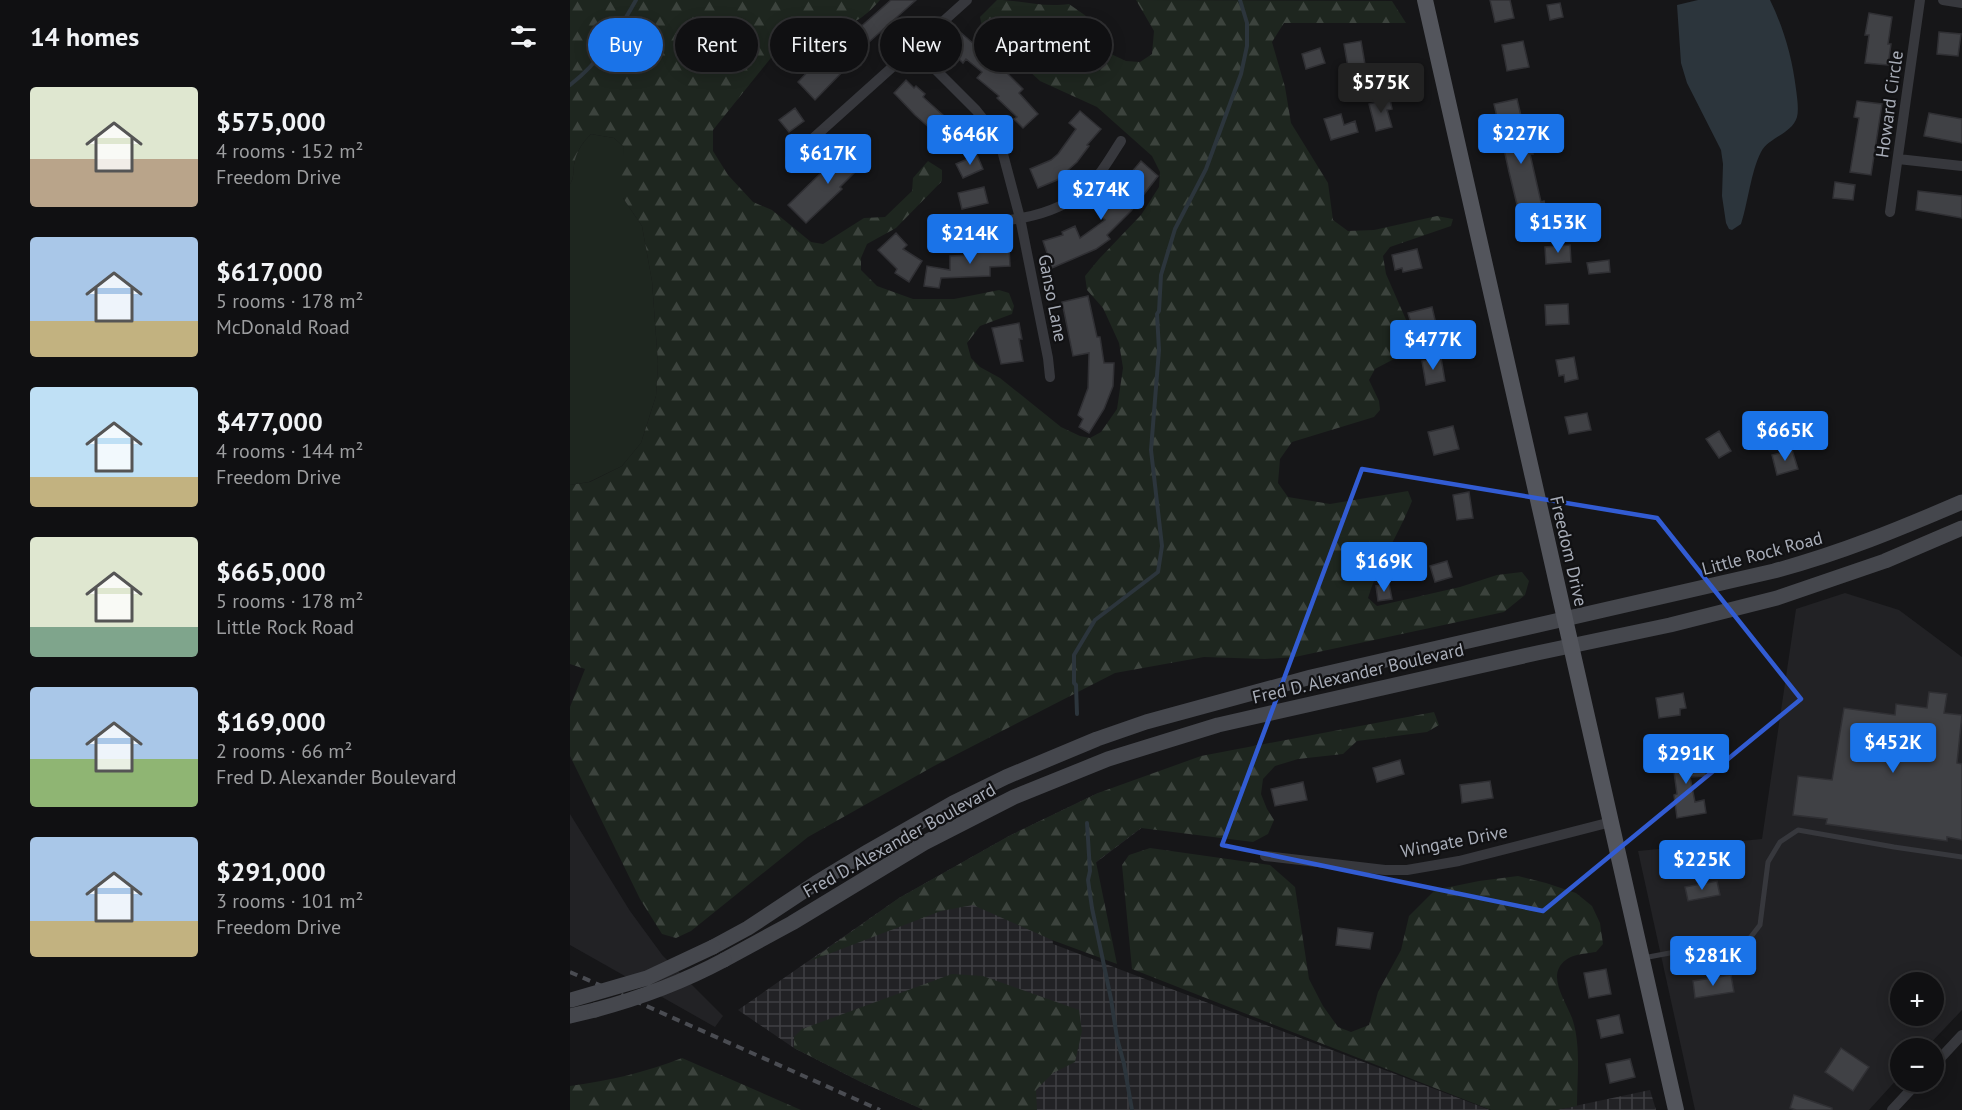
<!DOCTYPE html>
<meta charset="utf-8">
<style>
:root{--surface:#101012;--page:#1e1e20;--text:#f1f3f6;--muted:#9c9d9f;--line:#303032;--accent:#1a73e8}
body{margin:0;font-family:"PT Sans",sans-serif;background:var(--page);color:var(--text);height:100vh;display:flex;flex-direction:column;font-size:22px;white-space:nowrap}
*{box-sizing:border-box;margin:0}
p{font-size:20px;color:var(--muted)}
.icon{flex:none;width:33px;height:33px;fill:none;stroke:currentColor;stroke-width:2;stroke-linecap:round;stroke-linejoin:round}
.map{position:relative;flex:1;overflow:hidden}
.sheet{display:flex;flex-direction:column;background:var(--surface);width:570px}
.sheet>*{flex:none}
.top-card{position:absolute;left:18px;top:18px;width:570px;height:54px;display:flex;gap:12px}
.tools{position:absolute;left:1320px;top:972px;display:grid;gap:12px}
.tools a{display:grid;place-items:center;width:54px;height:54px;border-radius:50%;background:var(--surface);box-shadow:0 3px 15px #0003,0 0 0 2px var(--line);font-size:30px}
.price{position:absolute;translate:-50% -51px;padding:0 14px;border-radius:6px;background:var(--accent);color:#fff;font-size:20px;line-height:39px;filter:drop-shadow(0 2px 3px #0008)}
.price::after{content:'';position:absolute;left:50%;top:36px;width:18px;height:14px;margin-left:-9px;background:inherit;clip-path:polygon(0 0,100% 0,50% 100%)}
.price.on{background:#222;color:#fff}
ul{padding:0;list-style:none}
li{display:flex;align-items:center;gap:18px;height:150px;padding:0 30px}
li span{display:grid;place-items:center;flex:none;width:168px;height:120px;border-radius:6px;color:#555}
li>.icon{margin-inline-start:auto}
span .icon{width:72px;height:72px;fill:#fffc;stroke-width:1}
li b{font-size:26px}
h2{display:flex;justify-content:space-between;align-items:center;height:72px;padding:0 30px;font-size:26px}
.chip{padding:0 21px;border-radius:27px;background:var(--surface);box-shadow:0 3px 15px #0003,0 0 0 2px var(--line);font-size:21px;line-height:54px}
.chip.on{background:var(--accent);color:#fff}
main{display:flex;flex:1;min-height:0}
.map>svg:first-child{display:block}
</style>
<main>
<section class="sheet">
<h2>14 homes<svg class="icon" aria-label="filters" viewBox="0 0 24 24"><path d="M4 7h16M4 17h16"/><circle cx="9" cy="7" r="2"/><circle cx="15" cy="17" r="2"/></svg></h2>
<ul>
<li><span style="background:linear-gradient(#dfe7d0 60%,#b9a48a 0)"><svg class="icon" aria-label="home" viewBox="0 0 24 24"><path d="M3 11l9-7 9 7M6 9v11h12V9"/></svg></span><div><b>$575,000</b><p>4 rooms · 152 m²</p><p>Freedom Drive</p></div></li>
<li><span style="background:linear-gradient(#a9c7e8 70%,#c2b280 0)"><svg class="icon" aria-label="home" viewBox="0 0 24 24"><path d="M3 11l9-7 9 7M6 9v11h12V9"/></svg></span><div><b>$617,000</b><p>5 rooms · 178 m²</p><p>McDonald Road</p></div></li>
<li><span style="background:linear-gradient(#bfe0f5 75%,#c2b280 0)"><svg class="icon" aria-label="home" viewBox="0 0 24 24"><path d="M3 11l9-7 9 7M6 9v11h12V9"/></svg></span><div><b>$477,000</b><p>4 rooms · 144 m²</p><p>Freedom Drive</p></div></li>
<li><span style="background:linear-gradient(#dfe7d0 75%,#7fa58c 0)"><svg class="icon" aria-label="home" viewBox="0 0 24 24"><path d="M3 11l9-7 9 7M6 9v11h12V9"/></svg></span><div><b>$665,000</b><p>5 rooms · 178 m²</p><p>Little Rock Road</p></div></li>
<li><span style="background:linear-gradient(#a9c7e8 60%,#8fb573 0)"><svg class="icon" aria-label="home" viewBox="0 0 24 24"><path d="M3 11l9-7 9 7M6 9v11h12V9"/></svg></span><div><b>$169,000</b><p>2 rooms · 66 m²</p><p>Fred D. Alexander Boulevard</p></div></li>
<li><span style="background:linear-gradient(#a9c7e8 70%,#c2b280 0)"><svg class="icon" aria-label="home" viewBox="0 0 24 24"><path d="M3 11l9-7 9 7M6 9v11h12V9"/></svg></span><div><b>$291,000</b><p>3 rooms · 101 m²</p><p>Freedom Drive</p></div></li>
</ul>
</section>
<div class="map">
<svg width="1392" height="1110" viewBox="0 0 1392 1110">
<defs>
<pattern id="industrial-grid" width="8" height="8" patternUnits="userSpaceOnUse" patternTransform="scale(1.5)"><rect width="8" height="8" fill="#222225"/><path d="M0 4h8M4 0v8" fill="none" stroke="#3f3f43"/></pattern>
<pattern id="forest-firs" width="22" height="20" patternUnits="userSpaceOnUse" patternTransform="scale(1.5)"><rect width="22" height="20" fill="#1e261f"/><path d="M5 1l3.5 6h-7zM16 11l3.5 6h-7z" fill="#3c433d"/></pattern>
</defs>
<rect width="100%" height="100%" fill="#161618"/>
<path fill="#222225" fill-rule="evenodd" d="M1275,593L1329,610L1392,657V1010L1356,1048H1330V1076L1299,1110H1125L1068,851L1192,839L1226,609ZM1330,982H1364V1016H1330Z
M0,814L60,911L93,956L153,1016L145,1027L0,945Z"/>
<path fill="url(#industrial-grid)" d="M636,779L478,899L483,944L920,1110H354L291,1082L224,1048L168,1010L329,898L439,836L528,793Z
M1080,1090L1086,1110H986Z"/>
<path fill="#1e261f" d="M21,134L44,138L54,147L53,198L72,226L82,281L88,363L86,396L71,443L52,466L19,482L0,485V184C4,178 3,172 4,165C6,152 12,143 21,134Z"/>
<path fill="url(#forest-firs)" d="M0,0H310C296,16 287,22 267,29L242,19L221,33L143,130V151L158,175L183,202L202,210L241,242L253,244L294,218L315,217L342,191L343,178L358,161L372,170V181L326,228L297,244L291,258V270L307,286L343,299H384L429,290L439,293L444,306L442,314L410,326L397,343L401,358L410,367L430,378L491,427L510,436L520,438L531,432L547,409L553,368L549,343L533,308L517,290L515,276L529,259L571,215L589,187L590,172L582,156L527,107L470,81L412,27L410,17L427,0C452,0 473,8 499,4L516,16L519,33L541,54L556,61L570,62L582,54L584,31L566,0L822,1L836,23H714L702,42L715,87L721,123L758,183L763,220L778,231L804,230L867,216L883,219L881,226L820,247L813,256L816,274L837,322L834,344L824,359L805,369L799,380L809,401L810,410L804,417L722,442L710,459L708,483L718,497L760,504L838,491L842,501C829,534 808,565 798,598L807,606L890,587L927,575L952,572L959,581L955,595L934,612L725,657L695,659L634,657L545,673L364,766L238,837L121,931L106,938L92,934L70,899L0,756V707L15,669L0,664V485L20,482L52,466L71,443L86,396L88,363L82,281L72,226L53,198L50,186L54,147L44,138L21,134C12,143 6,152 4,165C3,172 4,178 0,184Z
M864,712L869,725L857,732L787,741L773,754L728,759L705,766L693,779L691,794L697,809L704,820L698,834L683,842L571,828L526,862L547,964L482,940L403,905L371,911L240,961L329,898L439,836L528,793L631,756Z
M580,848L700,865L725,887L739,979L753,1006L768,1027L781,1032L799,1025L808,992L831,950L839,916L865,890L909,881L948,876L976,883L1006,893L1022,906L1030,923L1033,944L1026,952C1013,954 996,954 989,968C981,983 999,1007 1003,1021C1011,1047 1007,1079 1007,1106L986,1110H921L562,969L552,865L559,855Z
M382,974L413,976L509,1010L512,1031L505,1062L483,1073L466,1090L467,1110H354L291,1082L224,1048V1037L232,1029Z
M112,1058L231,1110H0V1086C41,1080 74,1073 112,1058Z"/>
<path fill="#2c353c" d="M1128,0H1200C1214,29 1222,57 1226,89C1227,97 1229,109 1227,117C1222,134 1199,137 1191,152C1181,171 1178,203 1171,224L1162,230L1159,229L1156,223L1152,196L1153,164L1151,150L1117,83L1111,63L1107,5Z"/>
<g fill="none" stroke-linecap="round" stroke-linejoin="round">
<path stroke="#2c353c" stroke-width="4" d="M0,85C30,62 48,32 66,0
M507,714L506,685L504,683V655L525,620L588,572L592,546L581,450L589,350L587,314L589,311L591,275L605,229L636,169L671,74L677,46V23L670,0
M517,823L520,871L518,880L522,908L541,999L547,1038L554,1064L562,1110"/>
</g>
<path fill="#404145" stroke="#303034" stroke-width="1.5" d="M321,0H346L289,51L278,38Z
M920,0H940L944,18L925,22Z
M990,3L993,17L980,20L977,5Z
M1299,13L1322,17L1318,44H1321L1318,65L1295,63L1299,35H1295Z
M390,32L432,68L453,89L449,93L468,114L453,128L444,119L447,117L427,98L429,96L407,78L412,72L396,59L393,63L385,55L388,52L379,44Z
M1369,32L1391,34L1388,56L1367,54Z
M791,41L798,82L781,85L774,44Z
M953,41L959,67L937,71L932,45Z
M261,47L281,63L245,100L228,82Z
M750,48L755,63L736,69L732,54Z
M336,80L344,88L346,86L355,94L353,97L374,116L372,118L393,134L381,150L369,140L371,138L345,115L324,93Z
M820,99L822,109L817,110L822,127L806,131L799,104Z
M947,99L955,133L958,132L963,154H960L971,202L974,201L979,224L955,229L952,217H950L939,172L934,149H937L932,125L929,126L924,104Z
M1287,101L1312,104L1301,175L1280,172L1289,118L1284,117Z
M225,108L234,121L219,132L209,120Z
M510,111L531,129L517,145L519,146L507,162L487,180L468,188L460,169L481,160L488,154L506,129L499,123Z
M1359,113L1392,119V143L1354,136Z
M771,114L774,125L785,121L788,132L761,140L754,119Z
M279,148L285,153L291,148L300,157L270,187L272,189L236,223L218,205L254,170L255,172Z
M407,155L413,169L393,178L386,164Z
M571,161L588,176L561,211L537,235L540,239L526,249L482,268L473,241L493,235L492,232L505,226L510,238L535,220L528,213L539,202L541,204L563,176L560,174Z
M1265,182L1285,185L1283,200L1263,198Z
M414,187L418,203L392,209L388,193Z
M1348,191L1392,196V218L1346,210Z
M326,233L337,245L333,249L352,261L339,282L325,273L327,269L308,250Z
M1000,245L1001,262L976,264L975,247Z
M439,246L440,266L420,267V276L371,278L369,288L354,286L357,266L380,270V256L402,255V248Z
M847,249L852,268L833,272L832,268L825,270L822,255Z
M1039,260L1040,272L1019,274L1017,263Z
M518,296L527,337H530L534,363H544L543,386L534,409L519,433L509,427L513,419L508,415L518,388L519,353L503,356L492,302Z
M998,304L999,324L976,325L975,305Z
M862,307L866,324L843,330L838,313Z
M449,323L452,339H449L453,361L431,364L422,328Z
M1004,357L1008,379L995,382L994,375L989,376L986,360Z
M871,358L875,381L856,385L852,361Z
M1017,413L1021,430L999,434L995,417Z
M883,426L889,449L864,455L858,432Z
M1149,431L1161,451L1149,458L1136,439Z
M1222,450L1228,469L1207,475L1202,455Z
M899,492L903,518L887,520L883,495Z
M877,561L882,577L865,582L860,566Z
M819,584L822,599L808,601L806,586Z
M1359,692L1377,694L1374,713L1392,715L1387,763L1392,764V840L1377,837V841L1256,824L1257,819L1223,815L1228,776L1262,780L1274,708L1325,715L1326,704L1357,708Z
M1113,693L1116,708L1110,709V715L1089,718L1086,698Z
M1116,748L1118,765L1134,763L1136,776L1120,777L1125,802L1134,800L1136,813L1107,818L1104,795L1107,794L1101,750Z
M830,760L834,774L807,782L803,768Z
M920,781L923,798L892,803L890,785Z
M733,782L737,800L705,806L701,789Z
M1147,881L1150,895L1118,901L1115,887Z
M768,928L803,933L800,949L766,945Z
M1036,969L1041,994L1019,998L1014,973Z
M1161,975L1164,992L1125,998L1123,981Z
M1049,1015L1053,1033L1031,1038L1027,1020Z
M1271,1048L1299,1067L1283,1091L1255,1072Z
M1060,1059L1065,1077L1040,1083L1036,1064Z
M1224,1095L1262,1108V1110H1226L1220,1108Z"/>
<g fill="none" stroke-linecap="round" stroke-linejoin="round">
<path stroke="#37383d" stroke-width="5" d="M1073,958L1180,938L1190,925L1198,862L1210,842L1228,830L1324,847L1392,857"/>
<path stroke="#37383d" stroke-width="10" d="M1373,0L1392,3
M343,47L406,110L429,139L450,218L478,358L480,377
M220,159L397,0
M1328,159L1392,166
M1320,212L1350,0
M363,225C413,222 475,225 515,190C530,176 540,158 551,141
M695,856L815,870H837L889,861L1041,822
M1364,1065L1392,1035
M1322,1110L1348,1082"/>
<path stroke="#45474d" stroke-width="15" d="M143,947L178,928L246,883L299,851L383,803L436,777L527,739L576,722L741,677L1204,571C1271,553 1329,529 1392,502
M154,960L222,923L354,843L444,797L538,759L648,725L967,653L1100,625L1207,598L1315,561L1392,528
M0,1016L25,1010"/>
<path stroke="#53555c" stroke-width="16" d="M855,0L1106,1110"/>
<path stroke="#4a4c52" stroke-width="4" stroke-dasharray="8 6" stroke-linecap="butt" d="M0,972L310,1110"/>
<path stroke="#45474d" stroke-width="15" d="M1,1000L77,978L143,947
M25,1010C70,998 113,982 154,960"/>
</g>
<path fill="none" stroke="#325cd3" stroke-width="4.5" stroke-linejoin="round" d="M792,469L1087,518L1231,699L973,911L652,845Z"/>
<g text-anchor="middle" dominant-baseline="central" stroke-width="4.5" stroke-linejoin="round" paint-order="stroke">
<g font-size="18" fill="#a8adb8" stroke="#111113">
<text transform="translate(1319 104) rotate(-82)">Howard Circle</text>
<text transform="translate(483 298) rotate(79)">Ganso Lane</text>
<text transform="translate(999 551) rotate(77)">Freedom Drive</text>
<text transform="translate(1192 553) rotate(-15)">Little Rock Road</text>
<text transform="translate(788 673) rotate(-13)">Fred D. Alexander Boulevard</text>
<text transform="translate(329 840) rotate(-29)">Fred D. Alexander Boulevard</text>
<text transform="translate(884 841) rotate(-11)">Wingate Drive</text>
</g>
</g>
</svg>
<div class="tools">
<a>+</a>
<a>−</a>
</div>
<b class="price on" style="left:811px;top:114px">$575K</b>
<b class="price" style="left:951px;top:165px">$227K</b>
<b class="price" style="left:400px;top:166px">$646K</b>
<b class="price" style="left:258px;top:185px">$617K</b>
<b class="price" style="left:531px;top:221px">$274K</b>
<b class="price" style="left:988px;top:254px">$153K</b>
<b class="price" style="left:400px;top:265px">$214K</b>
<b class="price" style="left:863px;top:371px">$477K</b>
<b class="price" style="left:1215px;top:462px">$665K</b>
<b class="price" style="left:814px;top:593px">$169K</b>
<b class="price" style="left:1323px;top:774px">$452K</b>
<b class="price" style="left:1116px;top:785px">$291K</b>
<b class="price" style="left:1132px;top:891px">$225K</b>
<b class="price" style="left:1143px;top:987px">$281K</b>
<div class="top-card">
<a class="chip on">Buy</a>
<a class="chip">Rent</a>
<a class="chip">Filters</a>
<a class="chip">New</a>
<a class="chip">Apartment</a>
</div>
</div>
</main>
